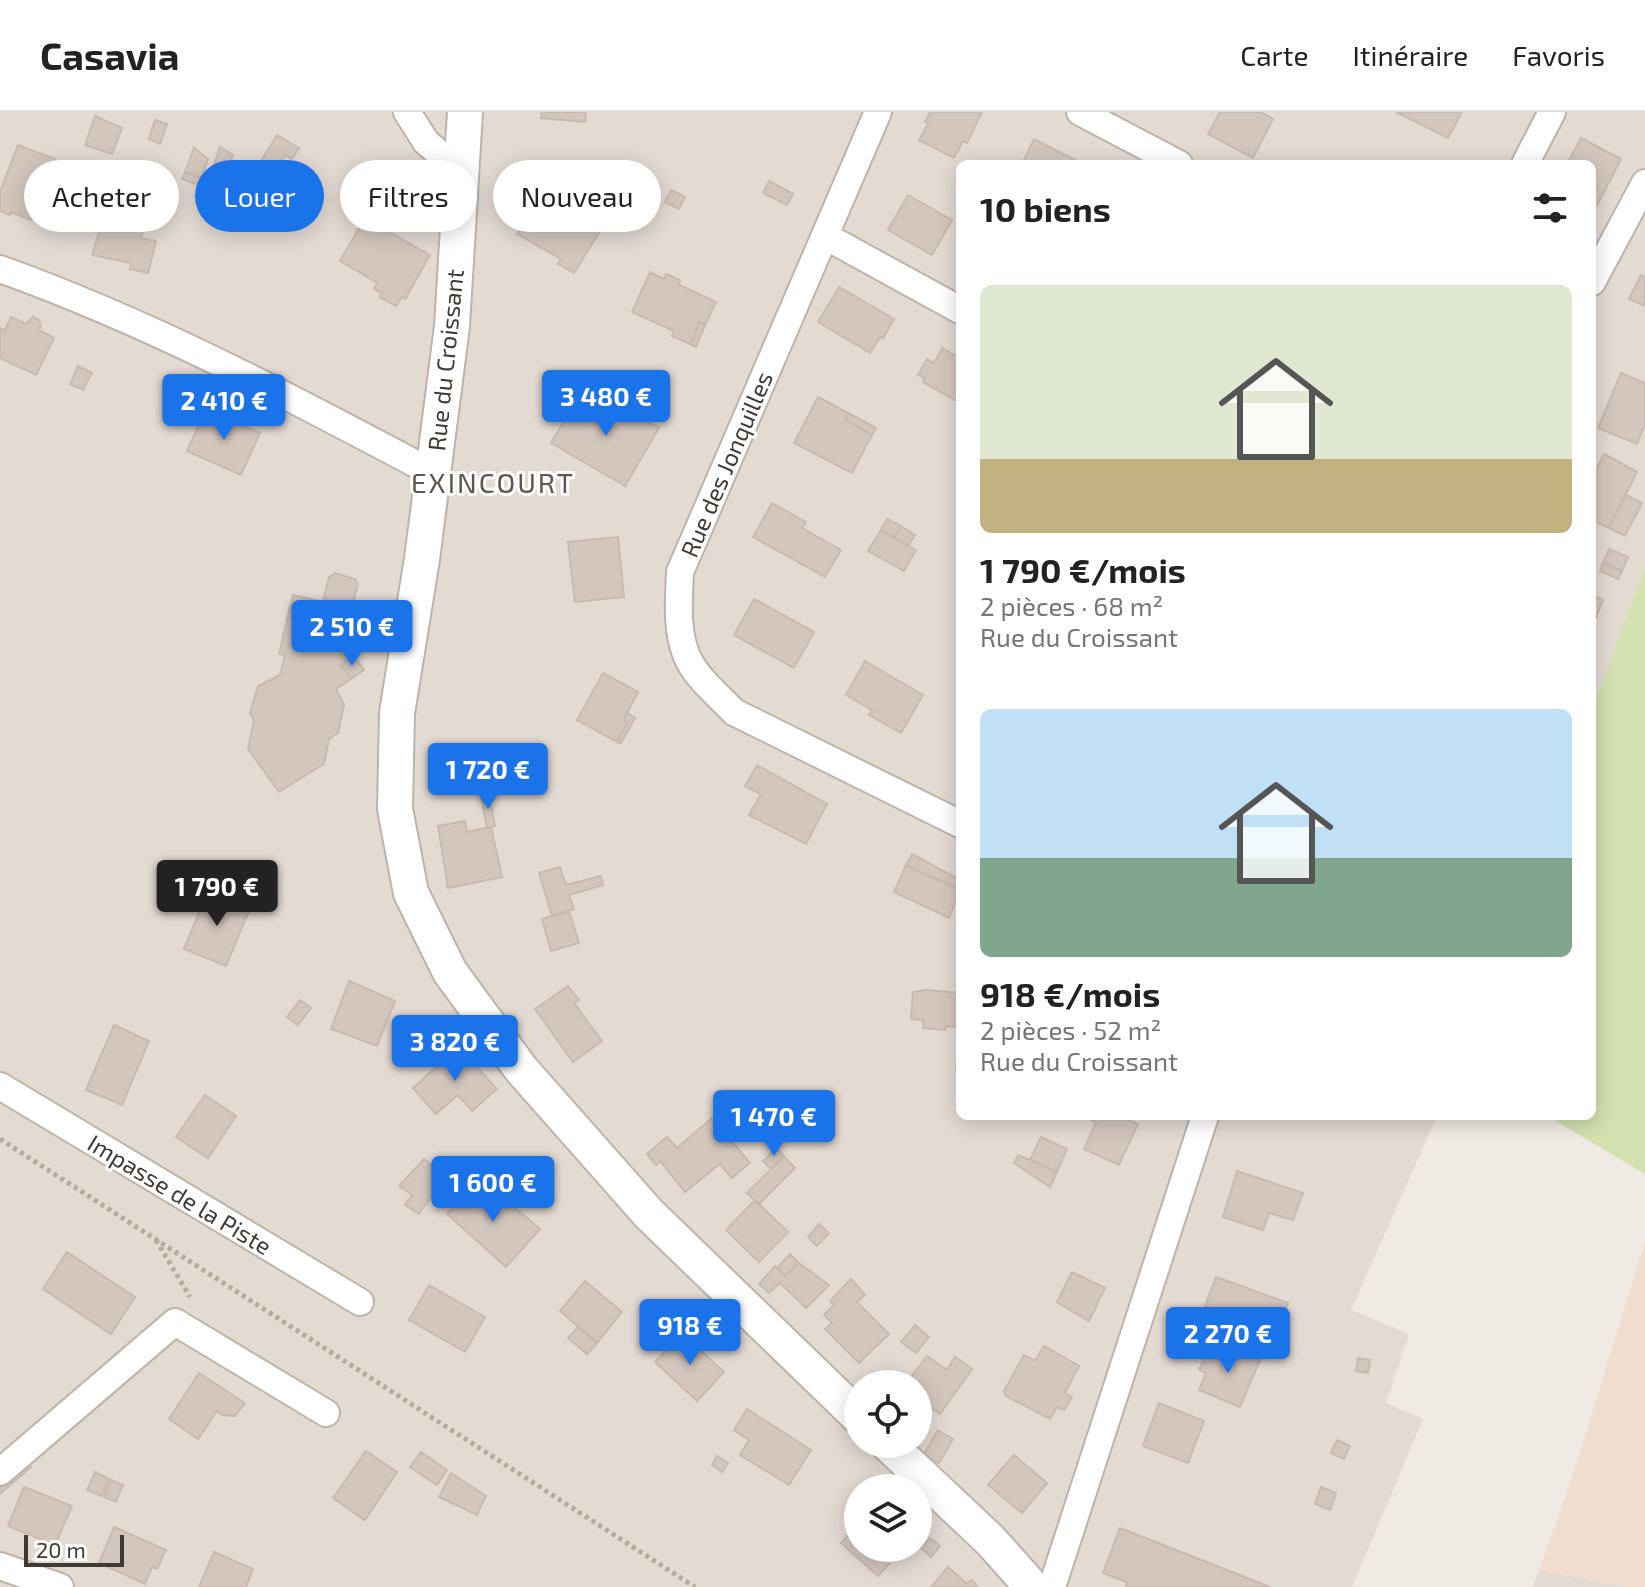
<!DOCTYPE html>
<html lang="fr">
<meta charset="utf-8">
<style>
:root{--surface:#fff;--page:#f2f2f2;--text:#222;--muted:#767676;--line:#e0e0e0;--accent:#1a73e8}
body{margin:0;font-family:"Exo 2",sans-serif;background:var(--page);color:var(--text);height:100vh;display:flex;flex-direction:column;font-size:30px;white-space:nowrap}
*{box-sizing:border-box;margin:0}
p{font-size:26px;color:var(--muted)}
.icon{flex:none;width:44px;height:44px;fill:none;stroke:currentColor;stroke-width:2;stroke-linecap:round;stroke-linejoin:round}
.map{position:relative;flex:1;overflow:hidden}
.sheet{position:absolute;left:956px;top:48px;width:640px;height:960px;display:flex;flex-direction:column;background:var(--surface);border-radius:12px;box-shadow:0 4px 20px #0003}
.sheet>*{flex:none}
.hud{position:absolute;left:24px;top:48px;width:760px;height:72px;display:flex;gap:16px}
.buttons{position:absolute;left:844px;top:1258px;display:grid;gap:16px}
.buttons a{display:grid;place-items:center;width:88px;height:88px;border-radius:50%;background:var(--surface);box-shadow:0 4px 20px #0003;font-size:40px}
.scale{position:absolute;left:24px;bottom:20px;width:100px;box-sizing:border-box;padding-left:8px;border:4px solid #413a34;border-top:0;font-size:22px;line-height:28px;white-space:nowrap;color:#413a34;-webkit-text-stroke:6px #fff;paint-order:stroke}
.price{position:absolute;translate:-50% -68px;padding:0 18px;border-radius:8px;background:var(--accent);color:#fff;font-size:26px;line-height:52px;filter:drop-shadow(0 2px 4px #0008)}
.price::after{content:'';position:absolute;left:50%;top:48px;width:24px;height:18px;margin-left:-12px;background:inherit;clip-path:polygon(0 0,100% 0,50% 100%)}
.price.on{background:#222;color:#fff}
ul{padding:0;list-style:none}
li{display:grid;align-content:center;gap:16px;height:424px;padding:0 24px}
li span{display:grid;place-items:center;height:248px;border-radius:12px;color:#555}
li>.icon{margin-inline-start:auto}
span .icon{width:144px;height:144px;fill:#fffc;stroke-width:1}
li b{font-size:34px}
h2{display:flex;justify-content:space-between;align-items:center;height:96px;padding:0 24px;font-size:34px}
.pill{padding:0 28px;border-radius:36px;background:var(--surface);box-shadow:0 4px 20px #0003;font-size:28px;line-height:72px}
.pill.on{background:var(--accent);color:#fff}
header{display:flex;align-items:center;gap:48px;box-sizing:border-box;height:112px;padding:0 40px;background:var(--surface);border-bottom:2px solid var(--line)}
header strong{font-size:38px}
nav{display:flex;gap:44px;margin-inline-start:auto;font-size:28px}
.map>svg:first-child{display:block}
</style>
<header>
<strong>Casavia</strong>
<nav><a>Carte</a><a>Itinéraire</a><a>Favoris</a></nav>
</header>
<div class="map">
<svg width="1645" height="1475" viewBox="0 0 1645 1475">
<rect width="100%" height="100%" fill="#efeae3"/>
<path fill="#e3dad2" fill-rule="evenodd" d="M0,0H1645V455L1592,598V52H960V1004H1437L1351,1198L1409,1222L1386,1291L1423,1307L1352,1475H0ZM858,1272H918V1332H858ZM858,1376H918V1436H858Z
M1539,1458L1626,1475H1533Z"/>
<path fill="#f0ddd0" d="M1645,1130V1475H1626L1539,1458L1573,1363Z"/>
<path fill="#d3e0b0" d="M1645,455V1062L1547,1004H1592V598Z"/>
<path fill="#d3c6bd" stroke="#cabaae" stroke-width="2" d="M542,0H586L585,10L541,6Z
M930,0H982L967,31L963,29L954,46L919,28L928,12L925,10Z
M1220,0H1261L1273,7L1253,46L1208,22Z
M1396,0H1462L1448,26Z
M95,4L122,16L112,42L85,33Z
M155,8L167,12L160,32L149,27Z
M277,23L299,36L292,47L285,43L276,58L261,49Z
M1581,26L1621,47L1597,94L1592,92V52H1567Z
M1034,27L1081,51L1080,52H1022Z
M18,33L55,47L31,108L11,100L10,103L0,99V80Z
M220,35L233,43L223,69L210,64Z
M194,36L208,47L201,66L185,60Z
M185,60L201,66L198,73L182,67Z
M769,69L793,82L787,93L763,81Z
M265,74L276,80L270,91L259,85Z
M671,78L685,85L679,97L665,90Z
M108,79L148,89L141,126L156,129L148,161L130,157L131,151L92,143L107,93H105Z
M908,83L952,108L932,143L888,118Z
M539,84L600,119L574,161L558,152L561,147L517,122Z
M101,92L107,93L103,110L97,109Z
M365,106L430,143L405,187L402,185L396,194L380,185L382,181L374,177L377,171L340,149Z
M650,160L664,167L666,162L680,168L679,173L716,190L705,213L700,210L690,232L672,224L674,219L632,200Z
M1641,163L1645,165V194L1629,187Z
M839,175L894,207L883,226L880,225L870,241L818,210Z
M11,205L26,212L33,205L39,208L41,213L39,218L54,226L36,263L0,246V216L5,218Z
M700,210L705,213L696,235L690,232Z
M942,236L960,246V291L923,270L925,266L918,263L927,247L934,251Z
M78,254L92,261L83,278L70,272Z
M1621,261L1645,271V312L1637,332L1598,316Z
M598,282L659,316L625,374L551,331L573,294L586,302Z
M818,285L848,301L845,308L872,323L852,361L794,331Z
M206,297L260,321L241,363L187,339Z
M848,301L876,316L872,323L845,308Z
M1604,342L1637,360L1609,416L1592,408V366Z
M1626,383L1642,391L1625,424L1609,416Z
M772,391L806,410L802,416L841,438L825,465L753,425Z
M887,407L901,414L894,426L881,418Z
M901,414L915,423L908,434L894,426Z
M881,418L916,438L904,459L868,439Z
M618,425L624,485L575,490L568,430Z
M1609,437L1628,445L1622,459L1603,451Z
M1603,451L1622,459L1618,467L1600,459Z
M335,461L355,467L358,472L344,529L354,544L341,553L351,567L336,577L344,593L338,621L329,627L324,652L279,680L248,637L254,608L250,601L258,574L280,563L285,543L279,542L293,483L323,490L329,465Z
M1592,483L1603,488L1592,515Z
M754,487L814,520L794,556L734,523Z
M348,510L356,512L352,528L345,527Z
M354,544L364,558L351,567L341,553Z
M865,549L923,583L901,621L869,603L872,598L846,583Z
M603,561L638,580L624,607L628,610L617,630L577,608Z
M627,601L635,606L621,631L617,630L628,610L624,607Z
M757,653L827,692L806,732L749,703L761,682L745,674Z
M489,682L495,714L487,716L481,683Z
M465,709L467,720L491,715L502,765L448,776L438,714Z
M912,742L960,768V778L906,753Z
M906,753L960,778L949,806L894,780Z
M560,755L566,773L601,764L603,773L569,783L574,797L552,804L539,761Z
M209,776L236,788L234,792L249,799L226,854L184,837Z
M569,799L579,831L551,839L542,807Z
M349,869L395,889L377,934L331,917Z
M568,874L579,888L574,891L602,929L573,950L535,897Z
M925,878L960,881V958H956L959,915L946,914L945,918L923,916V908L911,907L913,880Z
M300,888L311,896L298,913L287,905Z
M114,913L149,929L122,993L86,978Z
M458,935L497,977L472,999L458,983L436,1002L413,976Z
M205,983L236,1004L208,1046L176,1025Z
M1091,1004H1119L1138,1012L1119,1053L1084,1037L1096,1011L1089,1007Z
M712,1006L750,1051L732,1066L720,1052L685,1080L660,1049L656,1053L647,1042L667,1025L677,1036Z
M1041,1025L1067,1037L1057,1060L1030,1048Z
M776,1036L784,1044L771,1057L763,1049Z
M1018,1043L1057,1060L1050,1075L1014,1051Z
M784,1044L795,1056L759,1092L747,1081Z
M424,1047L435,1057L431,1063L441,1071L419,1102L405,1093L412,1083L399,1074Z
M1237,1059L1303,1081L1293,1108L1269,1101L1263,1118L1223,1105Z
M475,1070L507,1098L512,1093L540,1117L506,1155L447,1102Z
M755,1088L788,1120L759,1150L726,1118Z
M819,1112L829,1121L817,1134L808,1125Z
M67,1140L135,1185L111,1222L43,1177Z
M790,1142L799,1151L785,1164L777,1156Z
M799,1151L829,1173L806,1196L780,1171L769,1181L759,1172L775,1154L785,1164Z
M1072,1160L1105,1176L1089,1209L1057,1190Z
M1216,1165L1288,1191L1276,1221L1205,1194Z
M851,1167L865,1183L857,1190L889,1222L859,1251L825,1217L832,1211L824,1203L834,1193L830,1189Z
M585,1169L622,1200L597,1231L560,1199Z
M429,1173L485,1205L465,1240L409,1208Z
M915,1213L929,1225L916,1241L901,1230Z
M578,1215L597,1231L587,1242L568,1226Z
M682,1221L724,1260L697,1289L655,1250Z
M1219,1231L1260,1248L1240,1295L1199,1278L1206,1261L1199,1258L1205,1245L1211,1248Z
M1044,1234L1079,1254L1065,1281L1072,1285L1064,1298L1057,1295L1050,1307L1006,1284L1004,1279L1024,1243L1035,1249Z
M927,1244L947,1258L955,1245L972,1257L940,1302L927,1293L922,1298L918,1295V1272H906Z
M1358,1246L1370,1248L1368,1261L1356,1259Z
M199,1261L245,1291L235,1304L222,1303L217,1299L198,1327L169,1307Z
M1159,1291L1204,1309L1188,1351L1143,1334Z
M747,1297L811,1338L789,1373L740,1343L749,1328L734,1318Z
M938,1318L953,1327L939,1351L924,1342Z
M1337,1328L1350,1334L1344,1347L1331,1341Z
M366,1339L397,1360L365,1408L333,1386Z
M421,1340L447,1358L437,1373L410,1355Z
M1014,1343L1047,1371L1022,1401L988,1373Z
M717,1344L728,1351L722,1360L712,1353Z
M26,1348L31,1355L0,1382V1371Z
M95,1360L109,1367L102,1384L87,1378Z
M451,1361L486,1384L477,1403L439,1385Z
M111,1368L123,1373L116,1390L104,1385Z
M24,1375L72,1394L55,1433L8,1414Z
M1321,1375L1336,1381L1330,1398L1315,1392Z
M858,1413V1436H903L878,1464L841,1431Z
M114,1415L166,1438L157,1457L152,1455L145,1472L99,1451Z
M1120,1416L1270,1475H1126L1127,1470L1103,1461Z
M930,1426L940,1434L931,1445L921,1436Z
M214,1440L253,1457L246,1475H199Z
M948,1455L966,1471L972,1468L978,1475H931Z"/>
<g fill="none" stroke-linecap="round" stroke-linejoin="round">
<g stroke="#bdb3aa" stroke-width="30">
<path id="minor" d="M407,0L426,30L461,60
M878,0L680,460C679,486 676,517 686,542C694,564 718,583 734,600L960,712
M1080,0L1179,52
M1525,52L1552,0
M825,124L960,198
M0,157C151,211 292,286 433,361
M1592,170L1645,71
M0,974L360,1190
M0,1360L175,1210L326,1301
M0,1454L60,1475
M1052,1475L1205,1004"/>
</g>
<g stroke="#bdb3aa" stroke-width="38">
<path id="tertiary" d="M465,0L452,214L422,447L397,601L395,697L411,781L450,860L521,957L649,1102L858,1304
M888,1332L990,1428L1032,1475"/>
</g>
<path stroke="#baa99a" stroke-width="5" stroke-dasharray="4 4" stroke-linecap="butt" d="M0,1027L695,1475
M156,1128L190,1185"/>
<use href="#minor" stroke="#fff" stroke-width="26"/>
<use href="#tertiary" stroke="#fff" stroke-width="34"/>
</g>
<g text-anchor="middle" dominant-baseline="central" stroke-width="6" stroke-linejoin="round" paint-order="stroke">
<g font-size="24" fill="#413a34" stroke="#fff">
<text transform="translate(445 248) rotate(-84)">Rue du Croissant</text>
<text transform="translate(726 352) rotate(-67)">Rue des Jonquilles</text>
<text transform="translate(180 1082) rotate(31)">Impasse de la Piste</text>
</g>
<g font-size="28" letter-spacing="2" fill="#62564c" stroke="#fff">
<text x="493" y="370">EXINCOURT</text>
</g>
</g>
</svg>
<div class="buttons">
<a><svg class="icon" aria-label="locate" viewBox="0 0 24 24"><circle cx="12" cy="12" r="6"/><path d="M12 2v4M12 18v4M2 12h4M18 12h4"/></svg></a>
<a><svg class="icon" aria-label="layers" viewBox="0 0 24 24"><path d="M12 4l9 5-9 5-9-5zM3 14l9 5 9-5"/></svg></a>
</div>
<div class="scale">20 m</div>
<b class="price" style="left:606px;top:326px">3 480 €</b>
<b class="price" style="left:224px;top:330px">2 410 €</b>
<b class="price" style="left:352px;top:556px">2 510 €</b>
<b class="price" style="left:488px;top:699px">1 720 €</b>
<b class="price on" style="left:217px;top:816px">1 790 €</b>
<b class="price" style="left:455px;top:971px">3 820 €</b>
<b class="price" style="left:774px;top:1046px">1 470 €</b>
<b class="price" style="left:493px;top:1112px">1 600 €</b>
<b class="price" style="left:690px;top:1255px">918 €</b>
<b class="price" style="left:1228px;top:1263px">2 270 €</b>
<div class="hud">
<a class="pill">Acheter</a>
<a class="pill on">Louer</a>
<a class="pill">Filtres</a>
<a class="pill">Nouveau</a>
</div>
<section class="sheet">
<h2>10 biens<svg class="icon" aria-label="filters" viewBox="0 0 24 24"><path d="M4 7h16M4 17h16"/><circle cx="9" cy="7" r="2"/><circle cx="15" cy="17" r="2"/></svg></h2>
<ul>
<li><span style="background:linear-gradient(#dfe7d0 70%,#c2b280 0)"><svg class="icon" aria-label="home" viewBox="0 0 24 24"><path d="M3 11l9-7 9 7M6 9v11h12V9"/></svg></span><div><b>1 790 €/mois</b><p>2 pièces · 68 m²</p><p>Rue du Croissant</p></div></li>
<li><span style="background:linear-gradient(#bfe0f5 60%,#7fa58c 0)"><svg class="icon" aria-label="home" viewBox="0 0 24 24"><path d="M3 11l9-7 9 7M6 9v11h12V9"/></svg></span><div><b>918 €/mois</b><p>2 pièces · 52 m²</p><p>Rue du Croissant</p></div></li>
</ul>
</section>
</div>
